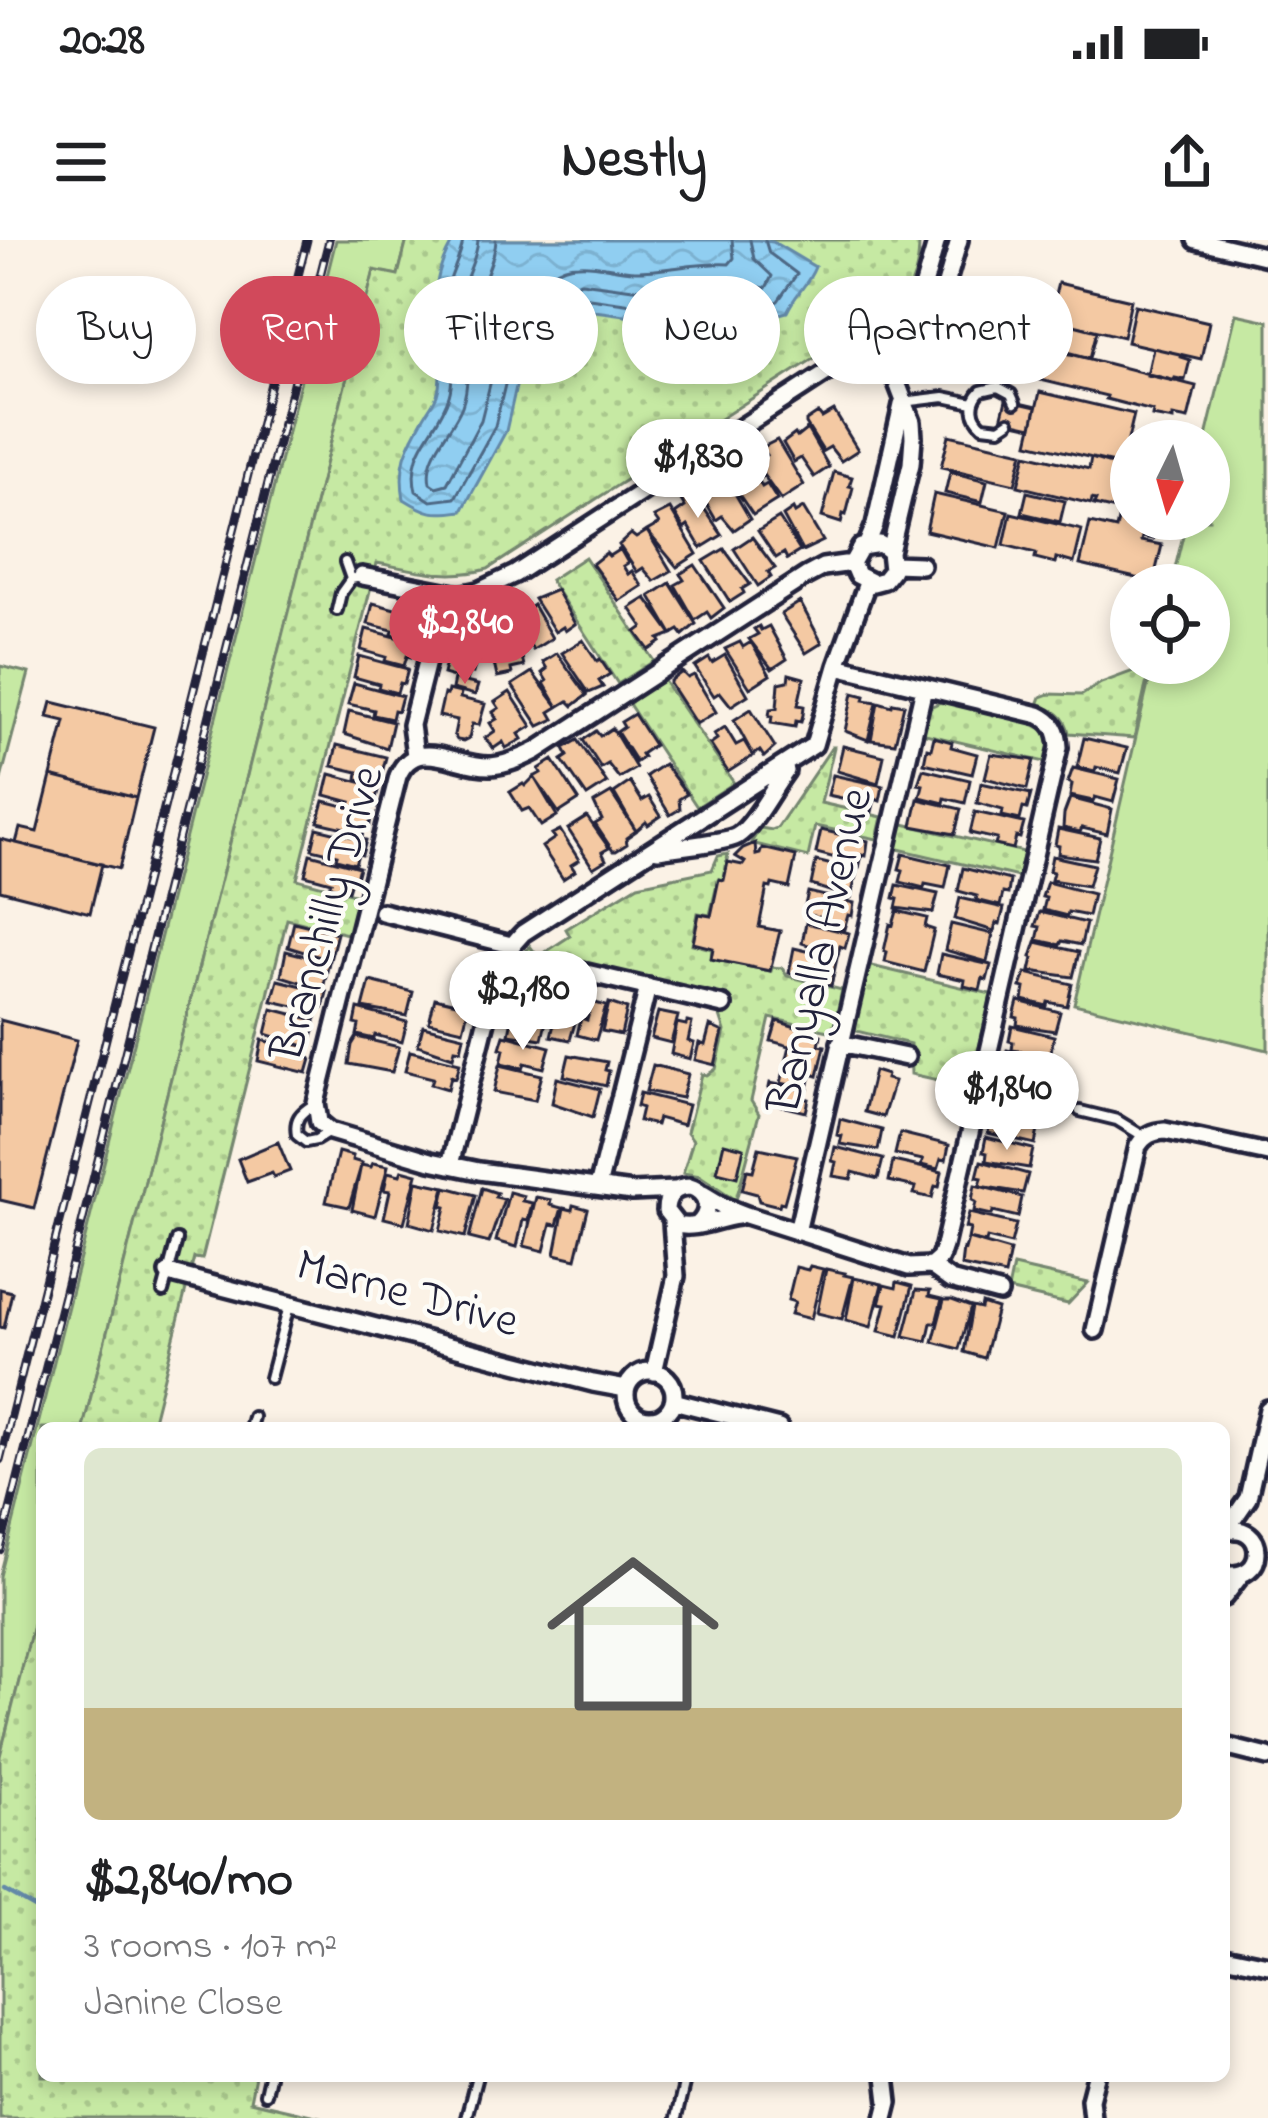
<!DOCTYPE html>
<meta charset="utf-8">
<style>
:root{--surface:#fff;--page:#f2f2f2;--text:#202124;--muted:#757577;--line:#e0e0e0;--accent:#d1495b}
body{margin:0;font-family:"Indie Flower",sans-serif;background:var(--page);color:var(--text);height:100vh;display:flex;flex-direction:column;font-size:45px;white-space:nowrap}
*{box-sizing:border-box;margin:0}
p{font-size:39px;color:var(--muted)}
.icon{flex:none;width:66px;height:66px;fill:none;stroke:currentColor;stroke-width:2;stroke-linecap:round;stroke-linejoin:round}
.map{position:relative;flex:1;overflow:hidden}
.side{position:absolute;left:36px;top:1182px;width:1194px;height:660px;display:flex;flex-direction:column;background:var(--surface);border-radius:18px;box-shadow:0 6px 18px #0003}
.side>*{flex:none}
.hud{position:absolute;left:36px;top:36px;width:1197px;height:108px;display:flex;gap:24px}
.needle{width:78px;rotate:185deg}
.tools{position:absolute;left:1110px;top:180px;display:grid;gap:24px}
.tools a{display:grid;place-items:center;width:120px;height:120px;border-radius:50%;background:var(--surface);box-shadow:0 6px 18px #0003;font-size:60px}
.price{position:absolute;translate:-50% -102px;padding:0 27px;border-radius:42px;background:#fff;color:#222;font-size:39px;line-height:78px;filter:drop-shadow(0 3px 6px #0008)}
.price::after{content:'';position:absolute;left:50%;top:72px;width:36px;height:27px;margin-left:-18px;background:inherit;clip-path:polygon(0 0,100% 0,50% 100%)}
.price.on{background:var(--accent);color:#fff}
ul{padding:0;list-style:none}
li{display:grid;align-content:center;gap:24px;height:636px;padding:0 48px}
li+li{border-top:3px solid var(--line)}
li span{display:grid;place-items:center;height:372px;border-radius:18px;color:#555}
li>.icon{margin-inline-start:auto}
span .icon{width:216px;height:216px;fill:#fffc;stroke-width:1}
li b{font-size:51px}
.chip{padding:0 42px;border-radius:54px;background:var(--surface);box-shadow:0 6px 18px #0003;font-size:42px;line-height:108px}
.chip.on{background:var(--accent);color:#fff}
.status{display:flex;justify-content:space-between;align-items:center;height:84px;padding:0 60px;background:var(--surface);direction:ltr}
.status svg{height:33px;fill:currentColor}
header{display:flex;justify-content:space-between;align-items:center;height:156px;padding:0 48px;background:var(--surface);font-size:54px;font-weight:700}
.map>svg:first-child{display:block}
</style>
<div class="status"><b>20:28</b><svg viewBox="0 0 49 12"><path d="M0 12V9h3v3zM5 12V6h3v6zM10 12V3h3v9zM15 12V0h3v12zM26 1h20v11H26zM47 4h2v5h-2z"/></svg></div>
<header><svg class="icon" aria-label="menu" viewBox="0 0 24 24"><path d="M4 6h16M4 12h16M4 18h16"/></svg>Nestly<svg class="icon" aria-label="share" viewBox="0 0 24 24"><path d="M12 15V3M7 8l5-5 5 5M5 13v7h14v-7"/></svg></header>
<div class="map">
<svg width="1268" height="1878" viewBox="0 0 1268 1878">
<defs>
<pattern id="park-dots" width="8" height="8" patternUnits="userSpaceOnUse" patternTransform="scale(3)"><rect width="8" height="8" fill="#c6e9a3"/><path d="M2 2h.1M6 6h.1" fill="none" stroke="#aac88d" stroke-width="1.8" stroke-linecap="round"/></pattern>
<pattern id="water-waves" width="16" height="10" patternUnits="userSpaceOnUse" patternTransform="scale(3)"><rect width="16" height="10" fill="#90cef1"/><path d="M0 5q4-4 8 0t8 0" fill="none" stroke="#7cb1d0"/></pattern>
</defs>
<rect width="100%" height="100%" fill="#fbf2e6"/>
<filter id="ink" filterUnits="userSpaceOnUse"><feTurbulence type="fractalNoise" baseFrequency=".00833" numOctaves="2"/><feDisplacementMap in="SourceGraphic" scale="24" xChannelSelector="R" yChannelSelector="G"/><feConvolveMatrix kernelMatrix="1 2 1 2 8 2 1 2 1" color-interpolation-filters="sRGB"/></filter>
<g filter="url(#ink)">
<path fill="#c6e9a3" stroke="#74866f" stroke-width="3" d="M336,0H407L398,35L374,31L83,1188H42V1350L0,1516V1336Z
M1236,74L1268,81V810L1074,764L1153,423H1209V345H1171L1187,279H1209V201H1205Z
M0,426L29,433L0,543Z"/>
<path fill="url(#park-dots)" stroke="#74866f" stroke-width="3" d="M407,0H912L919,2C919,25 915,46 898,64L488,329C447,340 417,330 377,323L297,639L361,656L351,695L287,679L202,1019L194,1018L151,1188H83L374,30L398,35Z
M585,317L654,421L618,444L550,340Z
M1147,423H1151L1134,498L1069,493C1066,476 1054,469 1038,465L1041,457L1049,454L1082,455L1101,443L1139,429Z
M662,438L734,543L697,567L627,461Z
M945,460L1042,482C1056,493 1052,507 1049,523L921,493L928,468Z
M832,507H834L821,563L882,577L877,599L815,586L808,617L751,603L760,588L772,590L777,588Z
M899,583L1024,612L1018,637L894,608Z
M728,614L724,639L718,640L710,675L698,673L692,704L712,709L711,719L771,731L772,727L782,728L787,736L842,750L833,792L770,778L751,861L759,874L736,960L700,936L683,933L693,900L687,892L702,834L707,835L716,829L725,791L720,776L725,757L566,721L554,772L504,761L511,731L530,706L538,717L570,696L566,689L638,645L712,630L718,616Z
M867,725L991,754L970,847L911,834L910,804L852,790Z
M989,831L1055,846L1047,878L985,863L984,853Z
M1013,1026L1088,1043L1068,1064L1008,1050Z
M42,1350V1836H255L250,1861L324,1878H0V1516Z"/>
<path fill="url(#water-waves)" stroke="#6489a8" stroke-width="3" d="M454,0H758L773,2L815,27C808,45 795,54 787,72L772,76L719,68L632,76L579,69L576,80L556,91L529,128L520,129L506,191L462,271C434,275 428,274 404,259C398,225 406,209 423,179C427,171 434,163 437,155C444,135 436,119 435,99C432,66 435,28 454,0Z"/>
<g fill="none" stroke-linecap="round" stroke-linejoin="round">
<path stroke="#4e6784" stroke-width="3" d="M463,0C461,20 445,41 446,63C446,92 457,129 449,156C438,192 406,209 416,251L431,261L455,258L495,186L510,124C523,113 532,100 544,88C554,77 564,73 572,61L582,57L632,64L720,56L772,64L778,61L797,34L769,13L765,0
M478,0C477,22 461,41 461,63C461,97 474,133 462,166C452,192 424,214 430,243L436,247L447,244L481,180L497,116L565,47L581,42L633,49L720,41L766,48L772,36L754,19L750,0
M496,0C495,22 481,39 480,61C479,71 481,82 480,93L485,98C510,84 528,52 552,34C560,28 569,25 578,25C597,23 616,31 635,31C666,31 697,22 729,24L734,18L732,0"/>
<path stroke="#6489a8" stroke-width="4.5" d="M5,1651L42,1672"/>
</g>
<path fill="#f4c9a3" stroke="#22223b" stroke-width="3" d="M1058,43L1131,60L1123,97L1049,79Z
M1135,65L1209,82L1201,119L1127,102Z
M1070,84L1097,91L1090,118L1064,111L1065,108L1054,106L1059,85L1069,87Z
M1043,107L1196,146L1188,179L1173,176V180L1152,176L1153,171L1106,159L1107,156L1036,139Z
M1153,108L1180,114V117L1190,120L1185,140L1175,138L1174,141L1147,135Z
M1040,152L1134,174L1122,225L1028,203Z
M1006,160L1036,167L1032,187L1001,180Z
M834,171L858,210L841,221L830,207L823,211L806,184V181L818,173L822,178Z
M807,189L829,227L814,237L801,218L794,222L783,203L795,194L797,197Z
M949,195L1023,212L1015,244L941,227Z
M777,200L804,245L781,260L754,222L766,215L761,208Z
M1026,214L1089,229L1091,218L1131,230V279H1157L1153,299L1142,297L1141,301L1162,305L1153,342L1080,325L1090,283L1116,289L1120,271L1094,265L1096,260L1092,259L1091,264L1018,246Z
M754,222L763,236L758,239L762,247L767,244L777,260L753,275L727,237Z
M834,232L852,237L849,246L853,247L846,275L843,274L841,283L822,277Z
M950,232L987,241L982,262L945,253Z
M727,240L750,279L734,290L722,276L716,280L699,251L711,242L716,247Z
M693,252L722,295L701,308L688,286L684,289L675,274L685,267L681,260Z
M1027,252L1065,261L1060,282L1022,273Z
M934,254L1008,271L999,308L926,291Z
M803,268L823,301L802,311L783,276L793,269L795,273Z
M670,269L697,314L677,327L647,291L659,284L654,277Z
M1011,273L1082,290L1074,323L1056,318L1055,323L1035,318L1036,313L1004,305Z
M779,278L800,311L787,319L784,313L776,318L758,291Z
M647,291L671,331L654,341L643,328L637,332L619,305L631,294L636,298Z
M752,297L775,328L768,332L771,337L758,346L734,309Z
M620,309L628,323L623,326L628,334L632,331L642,346L619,361L592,324L606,313L609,316Z
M724,309L750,344L742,349L744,353L730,362L704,321Z
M695,325L724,368L711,378L707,372L695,380L675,345L684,340L680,334Z
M670,343L696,384L683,395L679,390L672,394L650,356Z
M556,350L575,384L565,391L563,387L555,392L534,359Z
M646,358L672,394L659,399L661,402L649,410L636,392L643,387L630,368Z
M800,362L822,403L806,413L781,374Z
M373,363L421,376L418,391L413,390L411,399L392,394L393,390L368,384Z
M523,364L526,370L533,365L552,398L533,410L509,373Z
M502,380L505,385L512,384L522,399L514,401L515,409L520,408L524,426L511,429L512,434L497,437L486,387L496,385L495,381Z
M759,386L761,390L769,386L787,419L772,429L749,399L758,394L754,389Z
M455,387L479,395L476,406L480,407L473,433L470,432L467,441L443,434Z
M366,389L415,402L411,417L407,416L404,426L385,421L386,417L361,410Z
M583,400L597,421L600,419L610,434L599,441L603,447L589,453L562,413Z
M740,402L743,407L751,402L770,435L750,448L725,409Z
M557,413L587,455L573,466L568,461L558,467L544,443L547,441L542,433L547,429L543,422Z
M725,415L748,455L731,466L720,452L714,456L695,427L709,418L712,423Z
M359,416L408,429L404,444L400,443L397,453L378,448L379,444L354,437Z
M532,432L558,467L550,472L554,479L539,486L512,445Z
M682,432L688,438L694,435L716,472L696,484L670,444V441Z
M789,434L804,438L798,465L804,466L803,475L801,482L796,481L795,487L771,483L772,476H769L770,469L777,468L779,443L788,441Z
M454,439L478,445L475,455L452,449Z
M354,443L402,456L398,471L394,470L392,479L373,475L374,470L348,464Z
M448,450L461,453L460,458L485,464L479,485L472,484L469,498L463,501L457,500L454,495L457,480L439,476L444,454L447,455Z
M510,452L532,486L519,494L522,499L517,502L506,508L503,502L493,509L485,498L495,491L490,483L497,479L493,472L499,468L495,462Z
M853,453L865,456L864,460L877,462L868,500L845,491Z
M52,462L154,487L136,558L51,536L65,481L48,477Z
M878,462L892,466L893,463L904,465L895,503L871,500Z
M751,469L775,507L764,517L760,511L753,515L734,480Z
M349,471L393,482L387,508L344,494Z
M634,474L654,505L641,514L643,517L636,522L617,492L624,487L621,482Z
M725,487L736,505L744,501L753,516L728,532L710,504L717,499L714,494Z
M612,488L636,528L619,538L608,524L601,528L583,500L596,491L600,496Z
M934,497L952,502L951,507L977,514L972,534L924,523L927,508L931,509Z
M1084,498L1127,508L1120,533L1096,527L1095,531L1077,527Z
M578,500L607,543L587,556L562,520L568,516L564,508Z
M337,505L386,517L382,533L378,531L375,543L357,539L358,532L332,526Z
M843,506L884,516L878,543L837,531Z
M991,514L1034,520L1027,549L985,538Z
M553,520L579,560L559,573L534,537L541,533L539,529Z
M664,524L687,554L679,559L680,569L670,575L646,536Z
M1073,528L1119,539L1113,562L1095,557L1093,561L1070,556L1072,544L1068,542Z
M923,529L970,540L965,563L945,558L944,563L920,557L923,545L918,544Z
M330,534L379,547L375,562L371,561L368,571L349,566L351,562L325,555Z
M833,535L883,546L880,561L875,559L872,572L854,568L855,561L828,555Z
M51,536L136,558L119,629L16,603L20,588L37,592Z
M534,537L557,576L541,586L529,568L522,571L510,552L523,544L525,546Z
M630,542L642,561L649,557L661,576L648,585L646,582L636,591L614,553Z
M981,543L1031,554L1027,569L1023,568L1020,580L1002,576L1003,570L977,563Z
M611,553L636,591L626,598L627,604L616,611H613L595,584L602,580L594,563Z
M1070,558L1112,569L1107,594L1082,588L1080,592L1063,588L1064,574Z
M918,559L961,569L955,594L912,586Z
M324,561L372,573L369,589L364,587L362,597L343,593L344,588L318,582Z
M975,572L1024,583L1020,598L1016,597L1013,609L995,605L997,599L970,593Z
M587,577L609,608L602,612L606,620L593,628L568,589Z
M317,588L366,600L362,615L358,614L355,624L336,619L337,615L312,609Z
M1058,589L1100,598L1095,619L1058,614L1059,606L1055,605Z
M560,590L579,620L571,625L575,631L563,639L542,607L555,598L552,594Z
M821,590L868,601L866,616L862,615L859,628L835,623L836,618L816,613Z
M0,599L102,624L90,673L0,650Z
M755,603L756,615L760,614L762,608L796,616L789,648L772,644L771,648L767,647L759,687L780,691L770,731L711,719L713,708L693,703L699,674L711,676L719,639L724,640L728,622L743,625L745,622L735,616L743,608Z
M310,614L359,627L355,642L351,641L348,651L329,646L331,642L305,635Z
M903,614L950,625L945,648L925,644L924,648L900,642L903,630L899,629Z
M1052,616L1094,625L1088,646L1051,640L1053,632L1049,631Z
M816,621L857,631L851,658L811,645Z
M963,628L1010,640L1008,654L1003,653L1000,666L976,660L977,656L958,651Z
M1047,642L1093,654L1088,676L1068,672L1067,676L1043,670L1046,658L1042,657Z
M897,645L938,654L933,673L896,668L898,659L894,658Z
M808,652L854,663L852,676L848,675L844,689L821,684L823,678L803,674Z
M960,658L1004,668L1000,684L996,683L994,691L955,679Z
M897,671L927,678L925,687L934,690L924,732L885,722L887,712L884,711L890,684L893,685Z
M1040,672L1086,683L1081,705L1062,701L1060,705L1037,700L1040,687L1035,686Z
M294,682L337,693L330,720L288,707Z
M806,683L849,693L845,708L840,706L838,715L802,703Z
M951,684L993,694L987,722L945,710Z
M1036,702L1079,712L1073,737L1030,731L1033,718L1031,717Z
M794,708L837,718L831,746L789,733Z
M286,711L329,722L323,749L281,736Z
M941,714L991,725L987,740L983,738L980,750L964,746L965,740L937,734Z
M1026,733L1072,744L1067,766L1048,762L1047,766L1023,760L1025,748L1021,747Z
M278,740L327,752L323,768L319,767L316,778L297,774L299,767L272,761Z
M370,741L413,752L407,776L363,768Z
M563,749L576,752L575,757L582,759L570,800L551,796Z
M435,758L469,766L463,790L429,782Z
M1018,761L1060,772L1055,791L1017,785L1018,778L1014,777Z
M592,762L606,766L596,800L577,795L581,778L587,780Z
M609,763L627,769L621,795L602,791Z
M511,764L548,773L542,799L509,794L512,779L508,778Z
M272,769L315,780V789L308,807L266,794Z
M358,769L407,782L402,802L375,795L374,799L357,795L359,785L355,784Z
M658,772L678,776L671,803L651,798Z
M0,780L77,800L34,968L0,960Z
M777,781L821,795L819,805L825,806L818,836L811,834L808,849L781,843L790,806L771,801Z
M687,782L692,783L688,801L694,803L690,819L671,814L677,783L686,785Z
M423,786L464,796L461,810L455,809L453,817L418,805Z
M710,786L723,792L715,825L695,820L699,803L705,805Z
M1012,786L1054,796L1050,815L1012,810L1013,802L1009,801Z
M504,795L550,807L544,828L525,823L523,828L501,823L504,809L500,808Z
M357,797L399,807L392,832L349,824L352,805Z
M262,800L289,807L290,803L308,807L306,817L311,819L307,833L258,821Z
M1007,810L1049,820L1044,840L1006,834L1008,826L1003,825Z
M410,811L460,823L456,838L451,836L448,849L431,844L433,838L405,831Z
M569,815L607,822L605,830L609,831L606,846L564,836Z
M500,825L542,835L535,860L494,852Z
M653,825L688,834L682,858L646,851Z
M874,831L887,835L886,839L894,841L883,877L864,872Z
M557,838L600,849L593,877L552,863Z
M770,843L806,850L805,858L809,859L806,872L766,862Z
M640,853L688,865L683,885L658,878L656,885L639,881L642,868L637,866Z
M998,868L1040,881L1035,904L988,893L991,879L995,880Z
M840,879L882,890L878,910L840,904L842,896L837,895Z
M900,893L949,905L946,920L941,919L938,929L921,925L923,920L895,914Z
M986,897L1033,909L1029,928L986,921L987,913L983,912Z
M278,902L290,931L274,937L272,933L247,942L238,919Z
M724,903L744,908L737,937L717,932Z
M835,907L883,919L878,939L853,932L851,939L833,936L836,922L832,921Z
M759,908L797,916L784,963L780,962L779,966L759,961L757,954L742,950L747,930L753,931Z
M338,912L353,916L352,920L362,923L349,967L326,962Z
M893,921L942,932L939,947L935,946L932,958L914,954L916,947L889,941Z
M981,921L1028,934L1023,953L980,946L982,938L977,937Z
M373,923L388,926L375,976L352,970L361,925L371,927Z
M402,930L417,934L404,983L384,978L390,951L384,950L388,932L400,935Z
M417,941L445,947L434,990L409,983Z
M975,945L1022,957L1018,977L993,971L992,975L974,971L976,962L972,960Z
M446,947L476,955L465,997L440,991L446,967L442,966Z
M482,948L497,953L495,957L504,959L489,1003L469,998Z
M509,952L524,956L522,961L532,963L528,981L523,980L517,1007L496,1001Z
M536,957L551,960L550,965L562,968L557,985L551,984L544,1011L524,1006Z
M573,965L588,969L576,1019L555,1014L564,968L572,970Z
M969,973L1016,984L1011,1004L987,998L986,1003L968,999L970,989L965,988Z
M968,999L1010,1011L1005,1035L961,1026L963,1009L965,1010Z
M810,1026L823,1029L811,1079L791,1074L795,1062L788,1060L796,1027L808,1030Z
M826,1029L845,1033L844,1035L853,1037L842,1079L817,1073Z
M854,1038L882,1044L871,1087L846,1080Z
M897,1042L912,1046L899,1096L879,1091L886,1064L879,1063L884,1045L896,1048Z
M0,1049L12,1052L4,1088L0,1087Z
M916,1050L930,1051L929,1056L942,1059L936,1083H931L927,1101L904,1096Z
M944,1060H952L971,1067L959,1109L933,1102Z
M982,1064L997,1069L984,1118L964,1112L972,1067L981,1069Z"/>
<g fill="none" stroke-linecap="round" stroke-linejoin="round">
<g stroke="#22223b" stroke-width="16">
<path id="service" d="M903,162L944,157L973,163
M1009,182L1000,188L983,186C971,176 970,162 981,151L998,147L1011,154L1015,163
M345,322L351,339
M337,370L341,353L351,339L361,337
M313,865C300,873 294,879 297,895L306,902L316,900L329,892
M1080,871L1117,880L1143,896
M163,1052L177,1000
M270,1138L289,1066
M250,1188L253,1177
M265,1854L269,1836
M466,1878L477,1836
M676,1878L686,1836"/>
</g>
<g stroke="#22223b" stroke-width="24">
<path id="minor" d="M1196,0L1268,17
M907,78L920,59L937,0
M874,101L896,140L912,182L913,197L911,224L890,312L892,330L884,340L873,343L857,335L852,323L861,307L880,304L890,312
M867,304L875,285L902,165
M893,324L921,325
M362,336L460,355L479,351L515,334L906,81L932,67L945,48L959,0
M415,515L411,485L436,386
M658,610C675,607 727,602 737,596C754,586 773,548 786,531
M382,672L511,705
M565,728L723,765
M840,803L906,817
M450,925L497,737C503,718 510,706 523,693L814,505L837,426L867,343
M598,947L648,747
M675,950L632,952L479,931L431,921L330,891L319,882L316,863L398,536C416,494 457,528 491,526C507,525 522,518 536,511L806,336L823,327L852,323
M703,954L723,966L746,975L909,1027L931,1026L940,1018L944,1006L1059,507C1058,491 1054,482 1039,475L837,426
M698,984C712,971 708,953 690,947C675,947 666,955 666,971L677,985C696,990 718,978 738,976
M797,992L924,448
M931,1026L950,1040L999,1053
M168,1033L593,1143L626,1149
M1095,1090L1138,906C1145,895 1152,892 1165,891L1268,913
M626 1155a24 24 0 1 1 48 0a24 24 0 1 1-48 0Z
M654,1132L676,1036L672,982
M673,1161L779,1188
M1226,1290L1248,1258L1268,1169
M1224,1291C1268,1280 1268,1344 1224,1334
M1224,1357L1241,1335
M1224,1506L1268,1517
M1224,1716L1268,1725
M885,1878L889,1862L886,1836
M1092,1878L1090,1859L1096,1836"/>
</g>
<use href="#service" stroke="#fdfcf7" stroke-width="8"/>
<use href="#minor" stroke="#fdfcf7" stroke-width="15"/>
<g stroke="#22223b" stroke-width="9">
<path id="rail" d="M0,1220L307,0
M0,1310L329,0"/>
</g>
<use href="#rail" stroke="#fdfcf7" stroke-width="4.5" stroke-dasharray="14" stroke-linecap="butt"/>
</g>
</g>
<g text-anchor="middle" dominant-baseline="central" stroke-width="9" stroke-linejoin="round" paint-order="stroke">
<g font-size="48" fill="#22223b" stroke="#fdfcf7">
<text transform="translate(329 674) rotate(-74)">Branchilly Drive</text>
<text transform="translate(822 711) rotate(-77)">Banyalla Avenue</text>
<text transform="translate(407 1055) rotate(15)">Marne Drive</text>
</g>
</g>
</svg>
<div class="tools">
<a><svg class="needle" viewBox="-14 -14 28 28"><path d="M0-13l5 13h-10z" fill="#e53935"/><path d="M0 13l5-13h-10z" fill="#757577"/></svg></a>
<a><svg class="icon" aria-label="locate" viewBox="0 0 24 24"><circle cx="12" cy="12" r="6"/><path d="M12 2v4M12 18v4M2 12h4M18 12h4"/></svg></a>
</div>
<b class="price" style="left:698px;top:281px">$1,830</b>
<b class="price on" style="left:465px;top:447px">$2,840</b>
<b class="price" style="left:523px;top:813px">$2,180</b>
<b class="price" style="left:1007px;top:913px">$1,840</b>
<div class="hud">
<a class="chip">Buy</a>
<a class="chip on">Rent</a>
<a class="chip">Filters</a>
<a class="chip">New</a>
<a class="chip">Apartment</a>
</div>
<section class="side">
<ul>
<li><span style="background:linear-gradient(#dfe7d0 70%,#c2b280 0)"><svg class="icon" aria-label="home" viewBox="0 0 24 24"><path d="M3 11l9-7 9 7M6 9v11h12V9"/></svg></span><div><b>$2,840/mo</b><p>3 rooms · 107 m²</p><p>Janine Close</p></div></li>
</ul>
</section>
</div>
